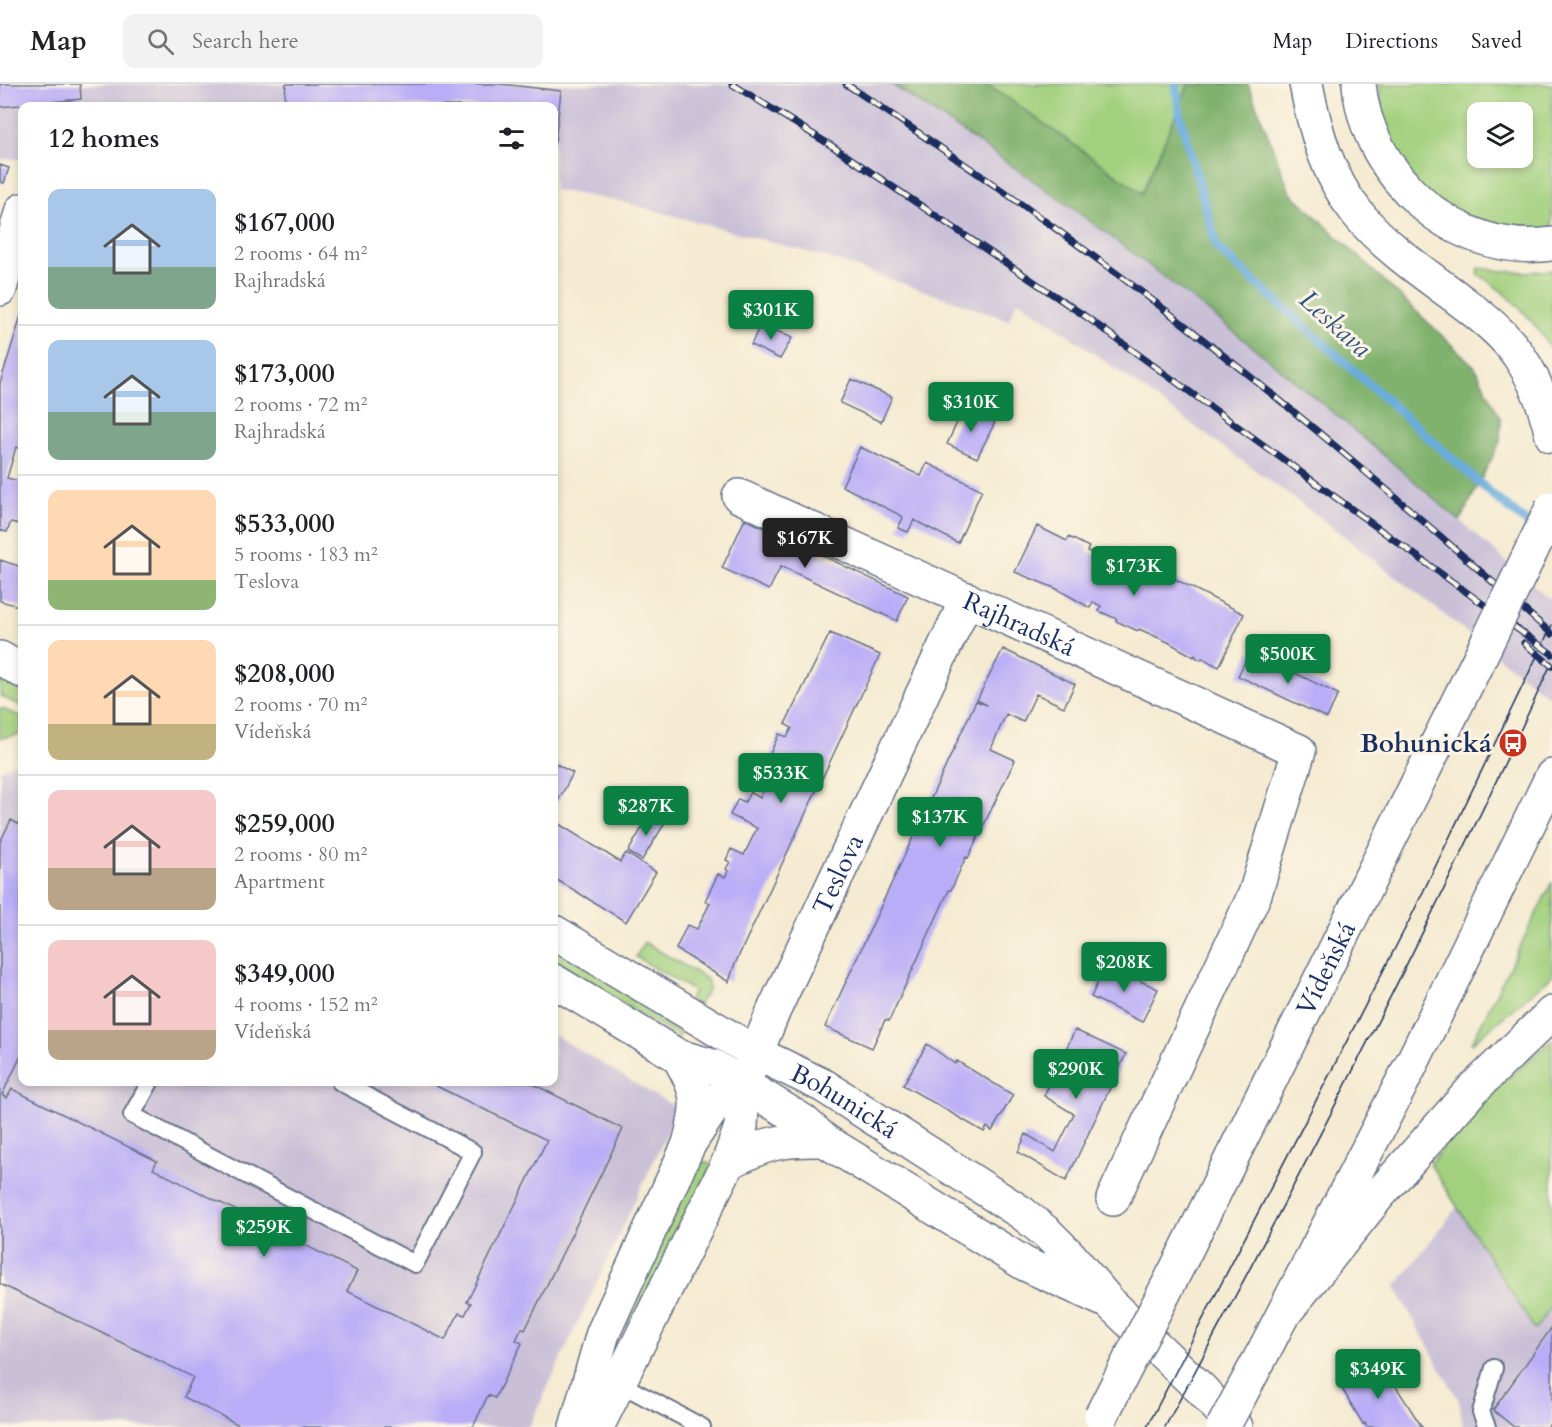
<!DOCTYPE html>
<meta charset="utf-8">
<style>
:root{--surface:#fff;--page:#f2f2f2;--text:#202124;--muted:#757577;--line:#e0e0e0;--accent:#0b8043}
body{margin:0;font-family:Cardo,serif;background:var(--page);color:var(--text);height:100vh;display:flex;flex-direction:column;font-size:22px;white-space:nowrap}
*{box-sizing:border-box;margin:0}
p{font-size:20px;color:var(--muted)}
.icon{flex:none;width:33px;height:33px;fill:none;stroke:currentColor;stroke-width:2;stroke-linecap:round;stroke-linejoin:round}
.map{position:relative;flex:1;overflow:hidden}
.details{position:absolute;left:18px;top:18px;width:540px;height:984px;display:flex;flex-direction:column;background:var(--surface);border-radius:12px;box-shadow:0 3px 9px #0003}
.details>*{flex:none}
.controls{position:absolute;left:1467px;top:18px;display:grid;gap:12px}
.controls a{display:grid;place-items:center;width:66px;height:66px;border-radius:12px;background:var(--surface);box-shadow:0 3px 9px #0003;font-size:30px}
.price{position:absolute;translate:-50% -51px;padding:0 14px;border-radius:6px;background:var(--accent);color:#fff;font-size:20px;line-height:39px;filter:drop-shadow(0 2px 3px #0008)}
.price::after{content:'';position:absolute;left:50%;top:36px;width:18px;height:14px;margin-left:-9px;background:inherit;clip-path:polygon(0 0,100% 0,50% 100%)}
.price.current{background:#222;color:#fff}
ul{padding:0;list-style:none}
li{display:flex;align-items:center;gap:18px;height:150px;padding:0 30px}
li+li{border-top:2px solid var(--line)}
li span{display:grid;place-items:center;flex:none;width:168px;height:120px;border-radius:12px;color:#555}
li>.icon{margin-inline-start:auto}
span .icon{width:72px;height:72px;fill:#fffc;stroke-width:1}
li b{font-size:26px}
h2{display:flex;justify-content:space-between;align-items:center;height:72px;padding:0 30px;font-size:26px}
header{display:flex;align-items:center;gap:36px;box-sizing:border-box;height:84px;padding:0 30px;background:var(--surface);border-bottom:2px solid var(--line)}
header strong{font-size:28px}
nav{display:flex;gap:33px;margin-inline-start:auto;font-size:21px}
.search{width:420px;height:54px;background:var(--page);display:flex;align-items:center;gap:15px;box-sizing:border-box;padding:0 21px;border-radius:12px;color:var(--muted);font-size:22px}
.map>svg:first-child{display:block}
</style>
<header>
<strong>Map</strong>
<div class="search"><svg class="icon" aria-label="search" viewBox="0 0 24 24"><circle cx="10" cy="10" r="6"/><path d="M15 15l6 6"/></svg>Search here</div>
<nav><a>Map</a><a>Directions</a><a>Saved</a></nav>
</header>
<div class="map">
<svg width="1552" height="1343" viewBox="0 0 1552 1343">
<rect width="100%" height="100%" fill="#fcf5e5"/>
<filter id="ink" filterUnits="userSpaceOnUse"><feTurbulence type="fractalNoise" baseFrequency=".0167" numOctaves="2"/><feDisplacementMap in="SourceGraphic" scale="12" xChannelSelector="R" yChannelSelector="G"/><feConvolveMatrix kernelMatrix="1 2 1 2 8 2 1 2 1" color-interpolation-filters="sRGB"/></filter>
<filter id="wash" filterUnits="userSpaceOnUse"><feTurbulence type="fractalNoise" baseFrequency=".008" numOctaves="4" result="noise"/><feDisplacementMap in="SourceGraphic" scale="24" xChannelSelector="R" yChannelSelector="G"/><feGaussianBlur stdDeviation="1.35" result="paint"/><feColorMatrix in="noise" values="0 0 0 0 0 0 0 0 0 0 0 0 0 0 0 0 0 1.4 0 .05"/><feComposite in="paint" operator="in"/></filter>
<g filter="url(#wash)">
<rect width="100%" height="100%" fill="#f5ebd2"/>
<path fill="#c9bfd7" d="M0,0H891L986,63L1125,163L1244,255L1367,356L1552,517V615L1314,429L1070,252L1018,216L1009,236L823,172L619,117L554,106V22H22V75H0Z
M22,677V998H554V951L678,1025L529,1343H0V686Z
M1457,1123L1535,1246L1552,1221V1343H1463L1459,1317L1395,1203Z"/>
<path fill="#a2d07e" stroke="#5e806e" stroke-width="1.5" fill-rule="evenodd" d="M985,0H1189L1142,109L1012,17Z
M1379,0H1552V153H1518L1427,119L1384,46ZM1478,28H1522V74H1478Z
M1479,184C1504,188 1527,189 1552,186V268C1534,234 1509,211 1478,190Z
M0,590L22,598V622L0,612Z
M0,624L22,633V650L0,654Z
M1552,798V892L1471,960Z
M644,858L707,895L709,904L698,922L689,915L694,907L636,873Z
M554,861L687,939L679,953L554,879Z
M1552,956V1221L1535,1246L1430,1080L1481,1017Z
M699,1075L712,1081L629,1251L626,1230Z"/>
<path fill="#81b26d" stroke="#4e7066" stroke-width="1.5" d="M891,0H985L1012,17L1142,109L1189,0H1248L1290,108L1475,283L1501,336L1500,358L1460,437C1352,342 1241,251 1126,164C1050,106 971,53 891,0Z"/>
<g fill="none" stroke-linecap="round" stroke-linejoin="round">
<path stroke="#69acde" stroke-width="9" d="M1176,0L1180,31L1217,164L1495,413L1536,446"/>
</g>
<g id="blocks">
<path fill="#baadf7" d="M0,0H80L81,15L0,23Z
M286,0H500L561,7L555,58H554V22H284Z
M0,81L9,84L4,99L0,98Z
M22,229V365L16,363L7,394L22,398V441L11,438L7,448L0,446V299Z
M761,239L792,254L780,275L751,261Z
M851,295L892,313L881,338L840,319Z
M964,324L995,338L977,374L947,360Z
M860,363L921,392L927,379L982,406L958,459L914,436L908,448L898,444L903,434L902,432L842,402Z
M745,435L908,512L897,537L781,482L769,506L722,484Z
M1037,442L1067,457L1069,453L1089,463L1087,467L1103,474L1100,480L1135,496L1140,486L1156,493L1159,487L1244,530L1219,583L1202,574L1201,576L1197,574L1195,571L1194,573L1168,558L1139,545L1138,547L1116,537L1117,535L1099,527L1101,522L1093,518L1090,524L1057,505L1015,488Z
M0,476L22,483V523L0,517Z
M830,549L880,571L734,882L729,898L676,865L687,841L697,845L710,819L705,817L718,790L725,793L728,787L726,785L730,778L726,776L731,765L744,771L757,744L730,731L738,715L745,718L750,708L760,714L777,676L769,672L779,650L787,653L792,644L785,640Z
M1003,565L1075,600L1064,623L1036,610L1023,638L1006,630L991,665L1015,676L968,774L966,773L951,806H949L889,937L885,936L872,964L825,943L976,617L987,621L977,616Z
M1250,567L1338,610L1327,634L1238,592Z
M556,680L573,689L557,719L554,717V685Z
M650,730L665,739L642,776L628,768Z
M11,736L22,742V970L2,1011L7,1014L12,1005L157,1077L153,1085L357,1187L347,1207L445,1256L459,1229L465,1231L471,1219L467,1218L547,1056L428,998H529L623,1045L525,1246L522,1244L516,1256L522,1259L495,1314L488,1311L473,1343H243L184,1313L193,1293L0,1200V758Z
M554,737L620,778L626,769L656,788L626,838L554,794Z
M1106,881L1158,905L1142,938L1091,913Z
M1075,946L1126,970L1066,1097L1018,1068L1026,1050L1055,1068L1074,1030L1044,1012Z
M927,960L955,980L957,977L1013,1011L992,1047L987,1043L984,1048L903,1001Z
M1552,1243V1337L1548,1343H1514L1493,1326Z
M1362,1283L1366,1284L1371,1290L1379,1284H1384L1422,1343H1367L1365,1339L1363,1340L1338,1298Z"/>
</g>
</g>
<g filter="url(#ink)">
<use href="#blocks" fill-opacity="0" stroke="#677187" stroke-width="1.5"/>
<g fill="none" stroke-linecap="round" stroke-linejoin="round">
<g stroke="#677187" stroke-width="20">
<path id="service" d="M150,998L132,1031L415,1180L473,1068L340,998
M615,1297L702,1343
M1487,1343L1481,1328L1494,1284"/>
</g>
<g stroke="#677187" stroke-width="36">
<g id="minor">
<path d="M0,205L22,126"/>
<path id="s1" d="M739,412L1299,667L1255,810L1113,1115"/>
<path id="s2" d="M745,996L774,926L967,515"/>
</g>
</g>
<g stroke="#677187" stroke-width="36">
<g id="tertiary">
<path d="M0,574L22,587"/>
<path id="s3" d="M554,848L756,969L824,1002L1022,1129L1047,1149L1070,1172L1109,1218L1202,1306L1236,1343"/>
<path d="M554,897L678,972L713,982L803,1037L824,1056L1025,1180L1102,1215"/>
</g>
</g>
<g stroke="#677187" stroke-width="36">
<g id="trunk">
<path d="M728,1079C766,1059 781,1055 824,1056"/>
<path id="s4" d="M1183,1172L1481,571"/>
<path d="M1265,1265L1413,977L1552,692"/>
<path d="M576,1343L603,1249L689,1060C700,1019 700,1009 678,972"/>
<path d="M597,1343L728,1079L741,1043L743,1000L728,1006L718,1016L689,1060"/>
</g>
</g>
<g stroke="#677187" stroke-width="36">
<path id="motorway" d="M1306,0C1315,47 1328,93 1358,130C1385,163 1422,188 1456,213C1478,230 1503,248 1519,272C1535,295 1546,325 1552,352
M1359,0C1367,93 1457,174 1552,160
M1283,1231L1378,1112L1472,1006L1552,929"/>
</g>
<use href="#service" stroke="#fff" stroke-width="16"/>
<use href="#minor" stroke="#fff" stroke-width="33"/>
<use href="#tertiary" stroke="#fff" stroke-width="33"/>
<use href="#trunk" stroke="#fff" stroke-width="33"/>
<use href="#motorway" stroke="#fff" stroke-width="33"/>
<path stroke="#1b2f5e" stroke-width="1.5" d="M1147,1343L1409,837L1552,541
M1165,1343C1301,1092 1433,837 1552,578"/>
<g stroke="#1b2f5e" stroke-width="7">
<path id="rail" d="M732,0L832,62L1085,232L1552,570
M846,0C977,87 1105,177 1228,275C1339,362 1446,457 1552,550
M1524,559L1552,582"/>
</g>
<use href="#rail" stroke="#fcf5e5" stroke-width="4.5" stroke-dasharray="14" stroke-linecap="butt"/>
<g stroke="#677187" stroke-width="36" stroke-linecap="butt">
<path id="trunk-bridge" d="M1481,571L1552,424
M1101,1332L1183,1172
M1223,1343L1265,1265"/>
</g>
<use href="#trunk-bridge" stroke="#fff" stroke-width="33"/>
</g>
</g>
<defs>
<g id="bus-disc" transform="scale(1.5)"><circle r="9.5" fill="#c8321e" stroke="#fcf5e5"/><path d="M-5-6H5V4H4V6H2V4H-2V6H-4V4H-5ZM-3.5-4V0h7V-4ZM-3.5 1.2v1.5H-2V1.2ZM2 1.2v1.5H3.5V1.2Z" fill="#fff"/></g>
</defs>
<g fill-rule="evenodd">
<use href="#bus-disc" x="1513" y="659"/>
</g>
<g text-anchor="middle" dominant-baseline="central" stroke-width="6" stroke-linejoin="round" paint-order="stroke">
<g font-size="26" fill="#1b2f5e" stroke="#fcf5e5">
<text stroke="none"><textPath href="#s1" startOffset="308">Rajhradská</textPath></text>
<text stroke="none"><textPath href="#s2" startOffset="226">Teslova</textPath></text>
<text stroke="none"><textPath href="#s4" startOffset="321">Vídeňská</textPath></text>
<text stroke="none"><textPath href="#s3" startOffset="336">Bohunická</textPath></text>
</g>
<g font-size="26" font-weight="bold" fill="#1b2f5e" stroke="#fcf5e5" text-anchor="end">
<text x="1492" y="659">Bohunická</text>
</g>
<g font-size="27" font-style="italic" fill="#325484" stroke="#fcf5e5">
<text transform="translate(1335 240) rotate(42)">Leskava</text>
</g>
</g>
</svg>
<div class="controls">
<a><svg class="icon" aria-label="layers" viewBox="0 0 24 24"><path d="M12 4l9 5-9 5-9-5zM3 14l9 5 9-5"/></svg></a>
</div>
<b class="price" style="left:771px;top:257px">$301K</b>
<b class="price" style="left:971px;top:349px">$310K</b>
<b class="price current" style="left:805px;top:485px">$167K</b>
<b class="price" style="left:1134px;top:513px">$173K</b>
<b class="price" style="left:1288px;top:601px">$500K</b>
<b class="price" style="left:781px;top:720px">$533K</b>
<b class="price" style="left:646px;top:753px">$287K</b>
<b class="price" style="left:940px;top:764px">$137K</b>
<b class="price" style="left:1124px;top:909px">$208K</b>
<b class="price" style="left:1076px;top:1016px">$290K</b>
<b class="price" style="left:264px;top:1174px">$259K</b>
<b class="price" style="left:1378px;top:1316px">$349K</b>
<section class="details">
<h2>12 homes<svg class="icon" aria-label="filters" viewBox="0 0 24 24"><path d="M4 7h16M4 17h16"/><circle cx="9" cy="7" r="2"/><circle cx="15" cy="17" r="2"/></svg></h2>
<ul>
<li><span style="background:linear-gradient(#a9c7e8 65%,#7fa58c 0)"><svg class="icon" aria-label="home" viewBox="0 0 24 24"><path d="M3 11l9-7 9 7M6 9v11h12V9"/></svg></span><div><b>$167,000</b><p>2 rooms · 64 m²</p><p>Rajhradská</p></div></li>
<li><span style="background:linear-gradient(#a9c7e8 60%,#7fa58c 0)"><svg class="icon" aria-label="home" viewBox="0 0 24 24"><path d="M3 11l9-7 9 7M6 9v11h12V9"/></svg></span><div><b>$173,000</b><p>2 rooms · 72 m²</p><p>Rajhradská</p></div></li>
<li><span style="background:linear-gradient(#ffd9b3 75%,#8fb573 0)"><svg class="icon" aria-label="home" viewBox="0 0 24 24"><path d="M3 11l9-7 9 7M6 9v11h12V9"/></svg></span><div><b>$533,000</b><p>5 rooms · 183 m²</p><p>Teslova</p></div></li>
<li><span style="background:linear-gradient(#ffd9b3 70%,#c2b280 0)"><svg class="icon" aria-label="home" viewBox="0 0 24 24"><path d="M3 11l9-7 9 7M6 9v11h12V9"/></svg></span><div><b>$208,000</b><p>2 rooms · 70 m²</p><p>Vídeňská</p></div></li>
<li><span style="background:linear-gradient(#f6c9c9 65%,#b9a48a 0)"><svg class="icon" aria-label="home" viewBox="0 0 24 24"><path d="M3 11l9-7 9 7M6 9v11h12V9"/></svg></span><div><b>$259,000</b><p>2 rooms · 80 m²</p><p>Apartment</p></div></li>
<li><span style="background:linear-gradient(#f6c9c9 75%,#b9a48a 0)"><svg class="icon" aria-label="home" viewBox="0 0 24 24"><path d="M3 11l9-7 9 7M6 9v11h12V9"/></svg></span><div><b>$349,000</b><p>4 rooms · 152 m²</p><p>Vídeňská</p></div></li>
</ul>
</section>
</div>
